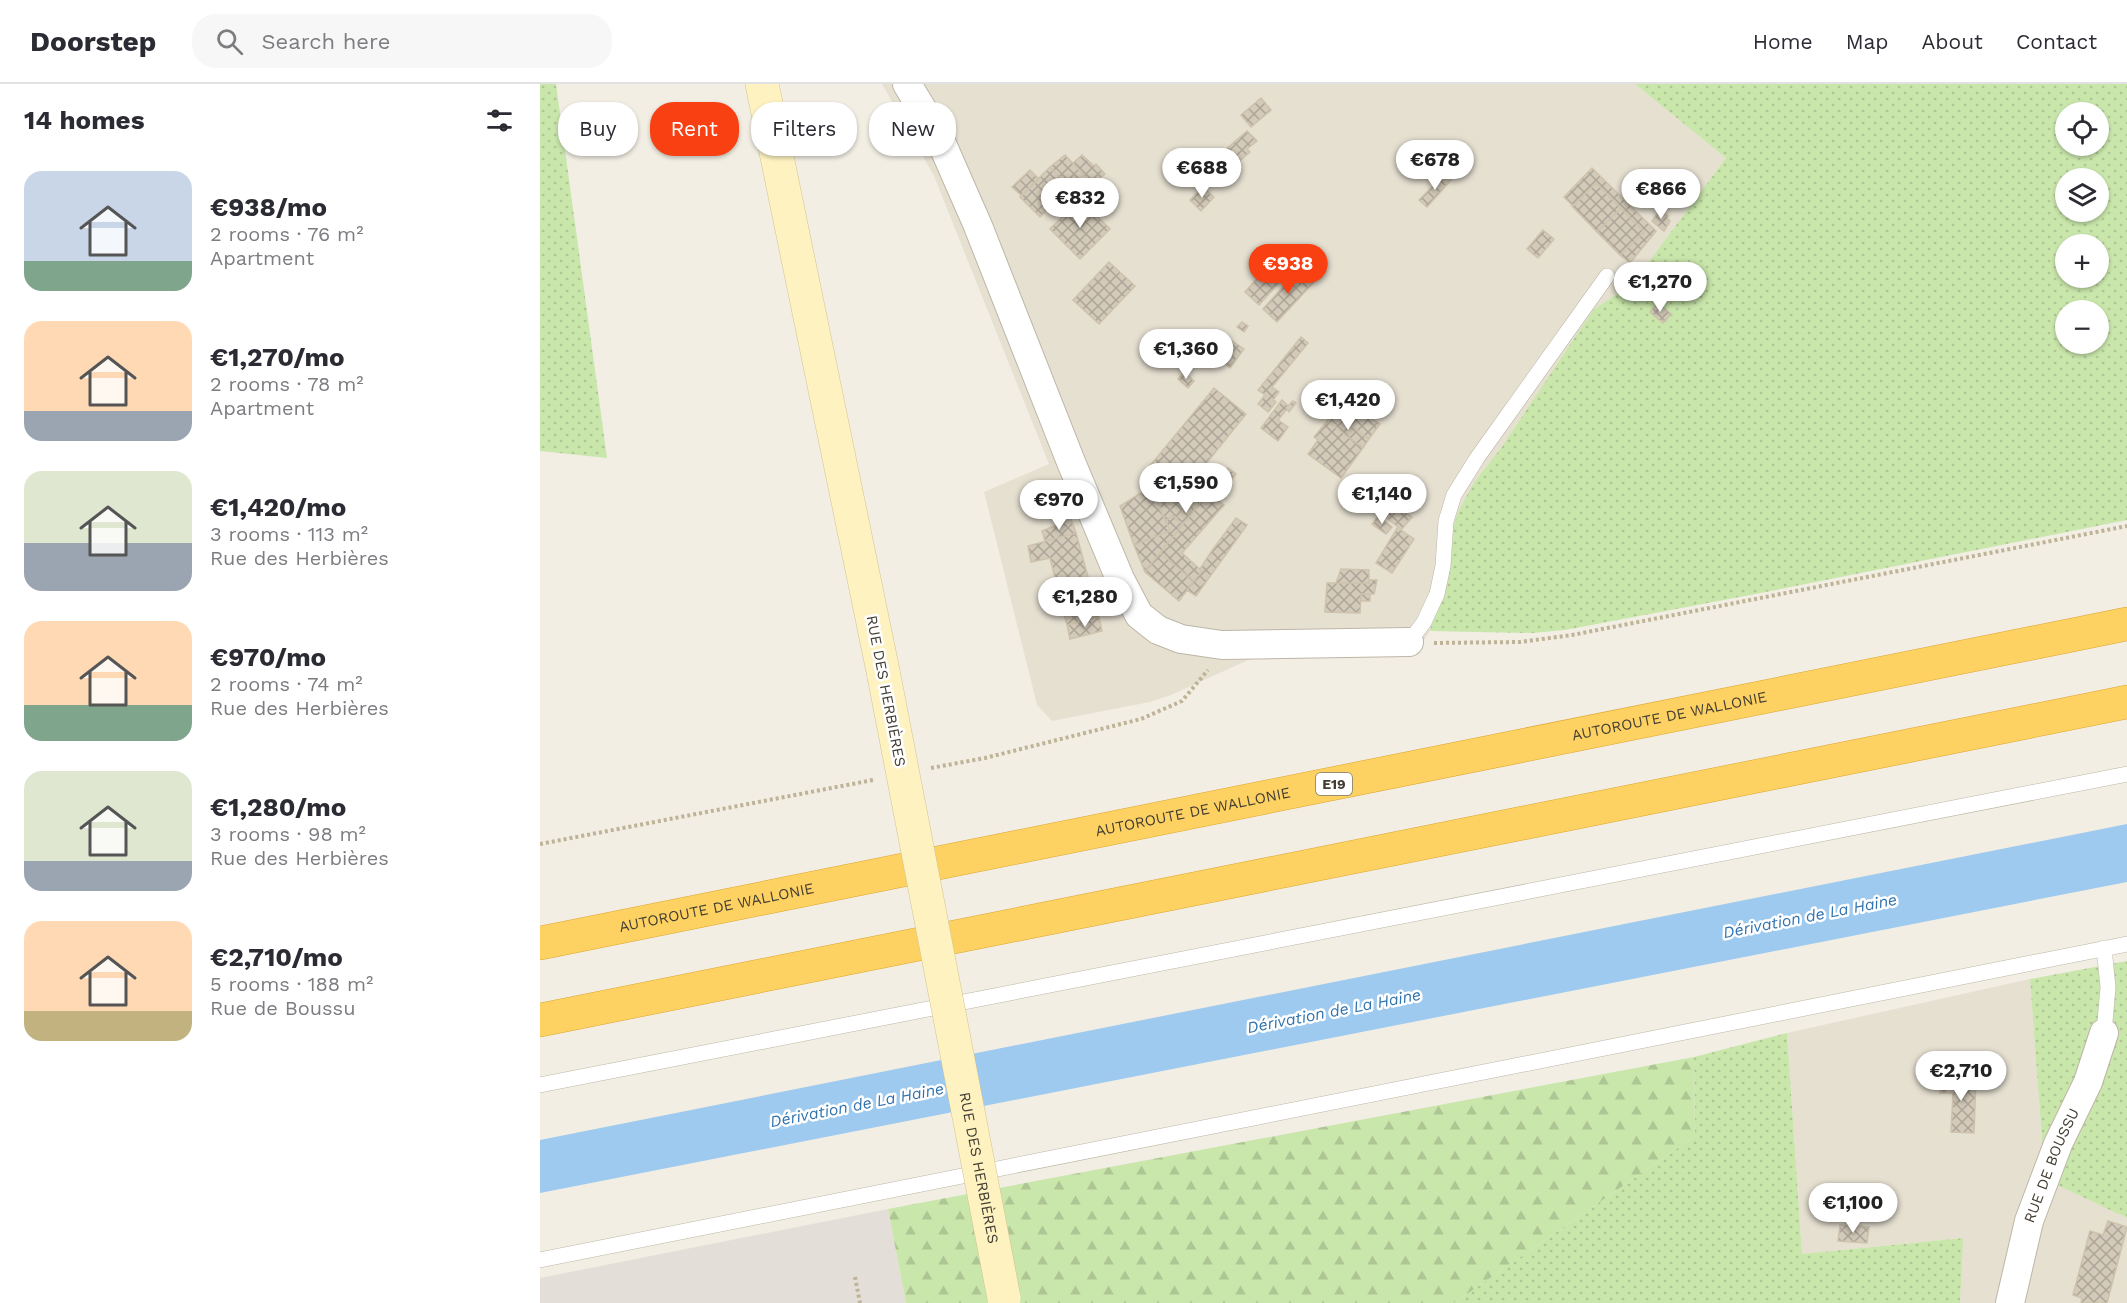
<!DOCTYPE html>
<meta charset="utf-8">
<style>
:root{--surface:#fff;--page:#f7f7f7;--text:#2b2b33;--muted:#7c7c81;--line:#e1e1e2;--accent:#f94012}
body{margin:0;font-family:"Work Sans",sans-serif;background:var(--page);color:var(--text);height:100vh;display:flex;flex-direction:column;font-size:22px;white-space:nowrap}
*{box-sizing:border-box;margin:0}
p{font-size:20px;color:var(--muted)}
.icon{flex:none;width:33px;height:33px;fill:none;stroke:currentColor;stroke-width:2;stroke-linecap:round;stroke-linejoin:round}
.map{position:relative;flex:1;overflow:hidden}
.details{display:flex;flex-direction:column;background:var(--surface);width:540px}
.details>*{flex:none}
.top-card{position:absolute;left:18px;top:18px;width:570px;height:54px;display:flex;gap:12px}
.tools{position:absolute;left:1515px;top:18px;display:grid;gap:12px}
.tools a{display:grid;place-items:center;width:54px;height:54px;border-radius:50%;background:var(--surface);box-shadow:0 2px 4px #0004;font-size:30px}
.price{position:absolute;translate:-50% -51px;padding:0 14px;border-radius:21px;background:#fff;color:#222;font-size:20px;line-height:39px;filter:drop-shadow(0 2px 3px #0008)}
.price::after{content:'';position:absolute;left:50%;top:36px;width:18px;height:14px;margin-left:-9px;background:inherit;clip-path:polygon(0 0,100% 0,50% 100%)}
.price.active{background:var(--accent);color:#fff}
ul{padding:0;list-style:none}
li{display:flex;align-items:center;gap:18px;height:150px;padding:0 24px}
li span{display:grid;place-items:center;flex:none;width:168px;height:120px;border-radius:18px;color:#555}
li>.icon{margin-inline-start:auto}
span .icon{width:72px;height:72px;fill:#fffc;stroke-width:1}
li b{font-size:26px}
h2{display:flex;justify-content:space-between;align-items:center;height:72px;padding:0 24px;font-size:26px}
.pill{padding:0 21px;border-radius:24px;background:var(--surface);box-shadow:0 2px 4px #0004;font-size:21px;line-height:54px}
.pill.active{background:var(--accent);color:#fff}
header{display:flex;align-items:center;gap:36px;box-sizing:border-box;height:84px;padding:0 30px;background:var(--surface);border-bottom:2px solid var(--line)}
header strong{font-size:28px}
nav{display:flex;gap:33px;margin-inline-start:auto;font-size:21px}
.search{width:420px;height:54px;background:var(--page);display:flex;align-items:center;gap:15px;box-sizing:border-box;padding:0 21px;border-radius:24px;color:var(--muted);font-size:22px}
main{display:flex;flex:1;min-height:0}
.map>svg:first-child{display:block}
</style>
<header>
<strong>Doorstep</strong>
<div class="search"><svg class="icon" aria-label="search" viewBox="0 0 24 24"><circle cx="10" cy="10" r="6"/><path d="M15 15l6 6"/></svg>Search here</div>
<nav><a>Home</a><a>Map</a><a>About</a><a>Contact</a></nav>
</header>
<main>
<section class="details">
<h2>14 homes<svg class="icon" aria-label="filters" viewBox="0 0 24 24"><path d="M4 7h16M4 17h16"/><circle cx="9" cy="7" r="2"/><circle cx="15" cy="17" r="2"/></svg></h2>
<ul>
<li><span style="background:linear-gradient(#c9d6e8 75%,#7fa58c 0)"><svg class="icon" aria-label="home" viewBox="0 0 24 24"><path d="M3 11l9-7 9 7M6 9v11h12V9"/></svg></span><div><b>€938/mo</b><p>2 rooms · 76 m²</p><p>Apartment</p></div></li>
<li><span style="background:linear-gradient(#ffd9b3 75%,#9aa5b1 0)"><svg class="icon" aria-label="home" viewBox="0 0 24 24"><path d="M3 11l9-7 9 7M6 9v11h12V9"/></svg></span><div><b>€1,270/mo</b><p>2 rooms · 78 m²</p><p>Apartment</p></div></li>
<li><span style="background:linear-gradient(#dfe7d0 60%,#9aa5b1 0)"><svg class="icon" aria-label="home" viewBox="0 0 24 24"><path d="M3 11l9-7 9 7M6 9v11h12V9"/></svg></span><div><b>€1,420/mo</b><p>3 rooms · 113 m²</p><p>Rue des Herbières</p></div></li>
<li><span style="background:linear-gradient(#ffd9b3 70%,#7fa58c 0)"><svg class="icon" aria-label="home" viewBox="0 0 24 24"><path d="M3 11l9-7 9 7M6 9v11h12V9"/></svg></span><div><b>€970/mo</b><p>2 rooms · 74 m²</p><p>Rue des Herbières</p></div></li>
<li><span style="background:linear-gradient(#dfe7d0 75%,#9aa5b1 0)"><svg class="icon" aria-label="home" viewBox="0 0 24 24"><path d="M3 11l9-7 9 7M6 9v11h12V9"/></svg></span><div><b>€1,280/mo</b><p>3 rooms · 98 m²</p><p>Rue des Herbières</p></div></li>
<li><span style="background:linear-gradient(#ffd9b3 75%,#c2b280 0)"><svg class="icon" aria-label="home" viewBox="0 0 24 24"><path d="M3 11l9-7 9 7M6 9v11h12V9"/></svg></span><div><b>€2,710/mo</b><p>5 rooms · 188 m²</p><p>Rue de Boussu</p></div></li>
</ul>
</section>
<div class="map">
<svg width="1587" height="1219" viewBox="0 0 1587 1219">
<defs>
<pattern id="grass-dots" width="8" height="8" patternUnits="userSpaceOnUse" patternTransform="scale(1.5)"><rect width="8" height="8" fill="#c9e6ab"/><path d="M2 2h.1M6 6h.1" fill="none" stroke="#aec694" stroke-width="1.8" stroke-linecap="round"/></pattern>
<pattern id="forest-firs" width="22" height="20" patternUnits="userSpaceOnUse" patternTransform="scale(1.5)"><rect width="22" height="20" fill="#c9e6ab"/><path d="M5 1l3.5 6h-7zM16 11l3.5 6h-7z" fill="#aec694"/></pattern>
<pattern id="building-cross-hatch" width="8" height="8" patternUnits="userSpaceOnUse" patternTransform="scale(1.5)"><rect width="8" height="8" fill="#d3cab9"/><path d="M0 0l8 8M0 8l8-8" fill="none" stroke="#ada597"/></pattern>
</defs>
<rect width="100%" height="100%" fill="#f2eee3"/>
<path fill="#e6e0d1" d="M342,0H1095L1186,74L1093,199L1053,226L961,364L935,397L892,534L890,547L882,559L715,573L631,611L610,618L512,637L497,621L444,408L509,380L394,92Z
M1490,895L1505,1094L1587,1134V1219H1420L1422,1154L1262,1170L1247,949Z"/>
<path fill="#e3dfd8" d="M348,1125L366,1219H0V1194Z"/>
<path fill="url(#grass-dots)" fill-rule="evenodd" d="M0,0H16L67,374L0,367Z
M1095,0H1587V436L1226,508L1025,546L992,549L890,547L912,447L918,428L935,397L961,364L1053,226L1093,199L1186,74ZM1526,28H1558V62H1526ZM1526,94H1558V128H1526ZM1526,160H1558V194H1526ZM1526,226H1558V260H1526Z
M1587,877V1134L1505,1095L1490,895Z
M1247,949L1262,1170L1423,1154L1420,1219H914L1155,1052L1154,973Z"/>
<path fill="url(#forest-firs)" d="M1154,973L1155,1052L914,1219H366L348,1125Z"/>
<path fill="#9ecaef" d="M1587,740V798L0,1109V1056Z"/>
<path fill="url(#building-cross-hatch)" stroke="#cec2ac" stroke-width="1.5" d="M721,14L731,26L711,43L701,31Z
M707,47L717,57L707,65L710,68L697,79L685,66Z
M525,71L544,91L530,103L510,83Z
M542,71L554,82L556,80L565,90L552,102L533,79Z
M510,83L530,103L500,133L480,113Z
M1052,84L1116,147L1090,179L1080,171L1104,148L1056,99L1033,122L1024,113Z
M490,86L499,95L482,112L472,103Z
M905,90L911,96L887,123L879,116Z
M1056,99L1081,124L1057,148L1032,122Z
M663,103L674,113L661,127L650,116Z
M537,113L540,115L526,128L524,125Z
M540,115L570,145L540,175L510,145Z
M1081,124L1104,148L1080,171L1057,148Z
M1120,126L1128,132L1127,134L1130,137L1124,147L1112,137Z
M1003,146L1014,155L998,174L987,165Z
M740,168L755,181L719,221L705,208Z
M569,178L595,202L559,240L533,216Z
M759,185L774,198L737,238L723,225Z
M1118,219L1131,230L1123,239L1110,228Z
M702,238L708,242L704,248L697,243Z
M761,253L768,259L732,303L739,308L733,316L736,318L728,328L718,320L725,311L718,306Z
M692,257L704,265L690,284L678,275Z
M644,288L654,297L648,304L638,295Z
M674,304L706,330L640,412L649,418L636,435L633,431L626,437L604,389Z
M742,316L748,322L753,317L756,319L749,328L747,325L738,336L748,343L738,357L721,344Z
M803,316L840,340L829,355L792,329Z
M792,329L829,355L823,364L787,337Z
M787,337L823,364L801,394L768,370L778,356L774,353Z
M688,384L696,390L676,415L684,421L642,469L662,487L654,497L620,469Z
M649,400L665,413L655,425L640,412Z
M610,403L630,447L594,461L580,422Z
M648,419L655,425L643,440L636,435Z
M855,420L872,433L861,446L874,455L852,489L836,479L858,443L844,432Z
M633,431L643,440L605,488L594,461L630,447L626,437Z
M838,432L852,443L846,450L832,440Z
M696,434L707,441L656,512L647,506L662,487L660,485L671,468Z
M531,435L536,449L505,457L502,447Z
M536,449L559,533L527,541L510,474L491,478L488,462Z
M620,469L654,497L639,517L605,488Z
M801,485L829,486V499H796Z
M829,496H837L834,510H821L820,529L785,528L787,499H829Z
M821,510H830V517H821Z
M559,533L562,547L530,555L527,541Z
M1401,992L1436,993L1434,1049L1411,1048L1413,1009H1400Z
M1568,1137L1587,1143L1567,1219H1541L1542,1214L1533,1211L1550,1147L1563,1151Z
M1300,1141L1329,1143L1327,1159L1298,1157Z"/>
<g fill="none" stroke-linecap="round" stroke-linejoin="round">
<g stroke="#bdb6a6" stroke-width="16">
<path id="lane" d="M869,558L884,538L897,510L903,482L906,437L914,411L937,374L1067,192
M1564,864L1568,903L1564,949
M0,1001L1587,690
M0,1176L1587,860"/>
</g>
<g stroke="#bdb6a6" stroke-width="30">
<g id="street">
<path d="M367,0L399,53L438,142L531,378L580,495L599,531L618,546L641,555L682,561L869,558"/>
<path id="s1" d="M1470,1219L1489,1137L1518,1060L1548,998L1564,949"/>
</g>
</g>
<g stroke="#d2c493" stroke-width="34">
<path id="secondary" d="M222,0L344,592"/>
</g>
<g stroke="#dca632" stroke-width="34">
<g id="highway">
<path id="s2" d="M0,859L1587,540"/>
<path d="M0,936L1587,618"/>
</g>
</g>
<path stroke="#beb297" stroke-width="4" stroke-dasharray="3 3" stroke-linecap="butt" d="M894,559L980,558L1032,551L1587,442
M391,684L445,674L601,635L642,617L668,586
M0,760L333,696
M315,1193L320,1219"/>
<use href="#lane" stroke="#fff" stroke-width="15"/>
<use href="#street" stroke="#fff" stroke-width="28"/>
<use href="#secondary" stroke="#fef2c0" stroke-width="33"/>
<use href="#highway" stroke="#fdd162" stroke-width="33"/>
<g stroke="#d2c493" stroke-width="34" stroke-linecap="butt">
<g id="secondary-bridge">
<path id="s3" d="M344,592L464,1214"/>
</g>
</g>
<use href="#secondary-bridge" stroke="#fef2c0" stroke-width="33"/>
</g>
<g text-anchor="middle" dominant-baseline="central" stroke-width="5" stroke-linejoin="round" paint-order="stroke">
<rect fill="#fff" stroke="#7b7870" stroke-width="1.5" x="776" y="689" width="36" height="22" rx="4.5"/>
<g font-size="14" font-weight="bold" fill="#433e33">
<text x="794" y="700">E19</text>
</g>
<g font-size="15" fill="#433e33" stroke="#fff">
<text transform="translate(346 607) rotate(79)">RUE DES HERBIÈRES</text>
<text stroke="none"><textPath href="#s2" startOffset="1152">AUTOROUTE DE WALLONIE</textPath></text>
<text stroke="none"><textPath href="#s2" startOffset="666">AUTOROUTE DE WALLONIE</textPath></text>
<text stroke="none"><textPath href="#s2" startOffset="180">AUTOROUTE DE WALLONIE</textPath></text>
<text stroke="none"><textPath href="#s1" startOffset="144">RUE DE BOUSSU</textPath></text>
<text stroke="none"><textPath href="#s3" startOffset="501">RUE DES HERBIÈRES</textPath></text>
</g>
<g font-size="16" font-style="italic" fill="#2e72ae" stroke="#fff">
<text transform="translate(1270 832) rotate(-11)">Dérivation de La Haine</text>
<text transform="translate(794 927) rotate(-11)">Dérivation de La Haine</text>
<text transform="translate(317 1021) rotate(-11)">Dérivation de La Haine</text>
</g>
</g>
</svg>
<div class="tools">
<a><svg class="icon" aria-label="locate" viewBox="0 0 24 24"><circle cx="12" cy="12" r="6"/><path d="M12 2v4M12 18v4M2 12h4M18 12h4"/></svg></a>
<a><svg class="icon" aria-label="layers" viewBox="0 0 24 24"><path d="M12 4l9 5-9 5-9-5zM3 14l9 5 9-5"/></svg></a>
<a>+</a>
<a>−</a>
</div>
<b class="price" style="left:895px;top:107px">€678</b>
<b class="price" style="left:662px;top:115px">€688</b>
<b class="price" style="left:1121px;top:136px">€866</b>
<b class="price" style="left:540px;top:145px">€832</b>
<b class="price active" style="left:748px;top:211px">€938</b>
<b class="price" style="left:1120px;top:229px">€1,270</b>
<b class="price" style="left:646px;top:296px">€1,360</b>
<b class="price" style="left:808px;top:347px">€1,420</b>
<b class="price" style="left:646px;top:430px">€1,590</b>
<b class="price" style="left:842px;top:441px">€1,140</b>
<b class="price" style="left:519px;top:447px">€970</b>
<b class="price" style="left:545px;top:544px">€1,280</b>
<b class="price" style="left:1421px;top:1018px">€2,710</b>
<b class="price" style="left:1313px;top:1150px">€1,100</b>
<div class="top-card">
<a class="pill">Buy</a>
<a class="pill active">Rent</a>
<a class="pill">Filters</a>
<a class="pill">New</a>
</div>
</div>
</main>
